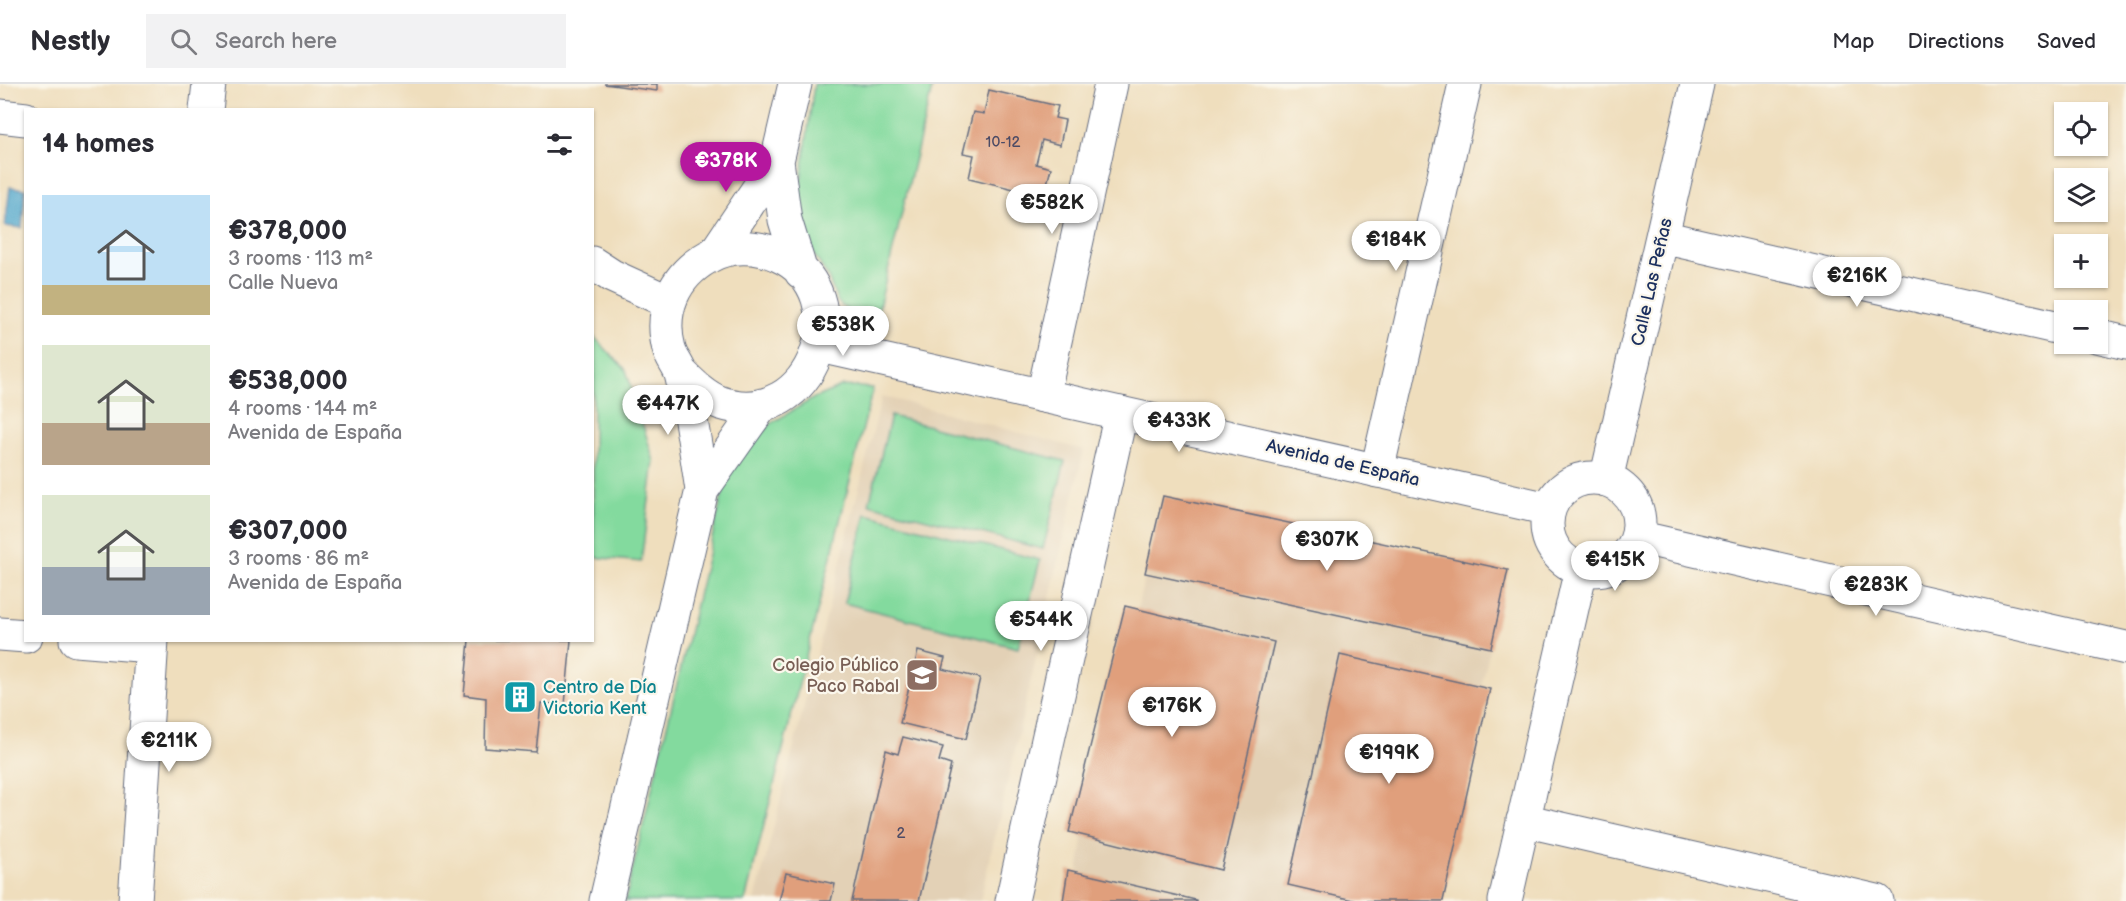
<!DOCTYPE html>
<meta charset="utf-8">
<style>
:root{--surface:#fff;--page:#f2f2f3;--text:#2b2b33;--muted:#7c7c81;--line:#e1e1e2;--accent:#b5179e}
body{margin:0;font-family:"Balsamiq Sans",sans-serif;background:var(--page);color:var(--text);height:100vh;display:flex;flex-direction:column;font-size:22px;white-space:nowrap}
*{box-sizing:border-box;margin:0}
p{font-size:20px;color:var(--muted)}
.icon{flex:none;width:33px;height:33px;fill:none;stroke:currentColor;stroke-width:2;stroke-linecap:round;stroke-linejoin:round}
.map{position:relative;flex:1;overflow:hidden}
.drawer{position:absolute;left:24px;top:24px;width:570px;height:534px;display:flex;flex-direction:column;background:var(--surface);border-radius:0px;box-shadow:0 2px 4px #0004}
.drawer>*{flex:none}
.controls{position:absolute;left:2054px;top:18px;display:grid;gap:12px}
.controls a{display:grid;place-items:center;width:54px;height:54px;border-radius:0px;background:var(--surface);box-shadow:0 2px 4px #0004;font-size:30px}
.price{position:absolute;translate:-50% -51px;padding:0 14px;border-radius:21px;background:#fff;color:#222;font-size:20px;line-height:39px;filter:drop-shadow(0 2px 3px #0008)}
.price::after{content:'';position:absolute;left:50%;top:36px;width:18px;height:14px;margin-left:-9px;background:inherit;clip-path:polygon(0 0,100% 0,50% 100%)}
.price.current{background:var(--accent);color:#fff}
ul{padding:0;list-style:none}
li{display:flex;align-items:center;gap:18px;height:150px;padding:0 18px}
li span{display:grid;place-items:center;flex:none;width:168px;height:120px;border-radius:0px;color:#555}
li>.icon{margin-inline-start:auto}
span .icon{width:72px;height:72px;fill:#fffc;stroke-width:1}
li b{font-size:26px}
h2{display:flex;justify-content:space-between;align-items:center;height:72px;padding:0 18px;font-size:26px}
header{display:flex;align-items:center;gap:36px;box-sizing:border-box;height:84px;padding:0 30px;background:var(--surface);border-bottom:2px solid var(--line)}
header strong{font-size:28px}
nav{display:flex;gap:33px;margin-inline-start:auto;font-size:21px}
.search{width:420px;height:54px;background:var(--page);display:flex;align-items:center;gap:15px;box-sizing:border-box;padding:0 21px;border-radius:0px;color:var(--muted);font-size:22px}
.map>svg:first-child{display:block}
</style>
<header>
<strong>Nestly</strong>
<div class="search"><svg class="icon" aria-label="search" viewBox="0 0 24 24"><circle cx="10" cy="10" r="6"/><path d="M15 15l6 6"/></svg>Search here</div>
<nav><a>Map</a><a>Directions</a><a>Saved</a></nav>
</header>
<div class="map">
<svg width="2126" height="817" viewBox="0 0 2126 817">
<rect width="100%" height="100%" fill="#fbf7ec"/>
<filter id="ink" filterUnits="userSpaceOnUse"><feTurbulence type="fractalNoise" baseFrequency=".0167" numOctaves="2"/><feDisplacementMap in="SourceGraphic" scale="12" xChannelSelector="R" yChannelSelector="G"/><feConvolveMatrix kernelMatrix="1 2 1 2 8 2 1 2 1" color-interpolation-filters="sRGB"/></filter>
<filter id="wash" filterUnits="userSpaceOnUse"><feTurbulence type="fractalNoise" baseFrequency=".008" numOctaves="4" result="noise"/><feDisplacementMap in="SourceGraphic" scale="24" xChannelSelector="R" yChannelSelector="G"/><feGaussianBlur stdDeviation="1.35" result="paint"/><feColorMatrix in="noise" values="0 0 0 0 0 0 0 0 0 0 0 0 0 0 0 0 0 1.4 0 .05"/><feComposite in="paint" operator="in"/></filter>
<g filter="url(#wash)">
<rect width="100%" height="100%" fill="#efdebd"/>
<path fill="#e3d1b6" d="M882,312L1084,366L980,817H755Z
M1163,412L1508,486L1482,600L1490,605L1443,817H1063L1068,786L1078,788L1083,754L1069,748L1125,522L1137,526Z"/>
<path fill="#83da9e" stroke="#4f847e" stroke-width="1.5" d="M814,0H933L875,240L856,234L838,218L827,191L795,141Z
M593,252L626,286L654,377L641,478L593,473Z
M843,302L873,304L745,817H625L730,379L773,338L814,314Z
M891,332L1065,377L1043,465L869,420Z
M866,430L1040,476L1018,564L844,519Z"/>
<path fill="#4ea5cb" stroke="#346a94" stroke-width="1.5" d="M10,103L25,105L22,144L5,142Z"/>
<g id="blocks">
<path fill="#e09f7b" d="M604,0H657V7Z
M989,6L1058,22L1055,34L1065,36L1060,61L1042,56L1036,80L1051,84L1046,104L1036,101L1034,110L969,94L974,71L963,69L973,28L984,30Z
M1163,412L1508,486L1491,564L1145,489Z
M1125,522L1274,558L1221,786L1069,748Z
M469,556H571L565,621L541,619L536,668L485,664L486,614L464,611Z
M918,567L945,574L942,585L980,594L966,655L900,639Z
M1340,571L1490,605L1443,817H1357L1288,801Z
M903,653L943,663L939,677L951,681L919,817H852L886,666L898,670Z
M1068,786L1196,816V817H1063Z
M786,789L835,800L831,817H779Z"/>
</g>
</g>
<g filter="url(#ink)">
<use href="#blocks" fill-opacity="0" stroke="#656c7f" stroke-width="1.5"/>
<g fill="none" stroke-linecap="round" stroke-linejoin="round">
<g stroke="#656c7f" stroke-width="35">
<path id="street" d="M206,26L209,0
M0,32L26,35
M1662,153L2064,245
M592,179L612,192L669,218
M2097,252L2126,259
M1043,312L1111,0
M1377,387L1465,0
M1606,396L1697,0
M0,550L26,552
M76,556L151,562
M1523,736L1877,817
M135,817L152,556
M1012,817L1121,329
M1505,817L1581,485"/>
</g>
<g stroke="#656c7f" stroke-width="35">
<path id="secondary" d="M795,0L777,77L785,136L801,188
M716,168L777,77
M820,262L1549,425
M681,289C692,300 705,313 721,319C813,349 863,209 778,171C757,161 728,161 708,173C674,192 659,227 669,265C671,274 678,281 681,290C683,297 684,305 686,312C693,343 697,374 702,406
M1547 440a46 46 0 1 1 92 0a46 46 0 1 1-92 0Z
M1637,453L2126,564
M606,817L702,406L762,321"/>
</g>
<use href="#street" stroke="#fff" stroke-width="33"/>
<use href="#secondary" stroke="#fff" stroke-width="33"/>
</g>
</g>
<defs>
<g id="school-square" transform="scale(1.725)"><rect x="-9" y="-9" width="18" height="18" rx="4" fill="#8d6e63" stroke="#fbf7ec"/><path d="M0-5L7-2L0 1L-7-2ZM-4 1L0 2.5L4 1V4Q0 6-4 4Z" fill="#fff"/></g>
<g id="building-square" transform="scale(1.725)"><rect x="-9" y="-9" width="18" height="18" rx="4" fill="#0f9aa8" stroke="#fbf7ec"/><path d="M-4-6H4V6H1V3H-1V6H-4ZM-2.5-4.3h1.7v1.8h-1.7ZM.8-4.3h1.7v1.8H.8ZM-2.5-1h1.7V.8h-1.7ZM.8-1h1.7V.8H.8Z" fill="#fff"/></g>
</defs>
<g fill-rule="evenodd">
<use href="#school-square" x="922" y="591"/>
<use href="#building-square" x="520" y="613"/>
</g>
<g text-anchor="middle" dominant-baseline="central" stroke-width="4.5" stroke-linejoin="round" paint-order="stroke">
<g font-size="15" fill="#4c4b65">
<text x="1003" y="58">10-12</text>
<text x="901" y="749">2</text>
</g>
<g font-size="18" fill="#1b2f5e" stroke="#fbf7ec">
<text transform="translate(1652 198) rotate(-77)">Calle Las Peñas</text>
<text transform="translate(1343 379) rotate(13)">Avenida de España</text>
</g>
<g font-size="18" fill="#785e54" stroke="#fbf7ec" text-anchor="end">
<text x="899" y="581">Colegio Público<tspan x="899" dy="21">Paco Rabal</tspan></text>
</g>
<g font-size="18" fill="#0d838f" stroke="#fbf7ec" text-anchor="start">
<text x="543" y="603">Centro de Día<tspan x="543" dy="21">Victoria Kent</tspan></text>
</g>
</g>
</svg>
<div class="controls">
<a><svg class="icon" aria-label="locate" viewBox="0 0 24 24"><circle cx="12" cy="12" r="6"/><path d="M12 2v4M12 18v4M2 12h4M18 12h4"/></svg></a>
<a><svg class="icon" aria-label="layers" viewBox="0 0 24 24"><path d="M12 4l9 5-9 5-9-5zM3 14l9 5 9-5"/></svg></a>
<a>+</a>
<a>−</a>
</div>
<b class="price current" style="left:726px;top:109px">€378K</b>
<b class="price" style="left:1052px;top:151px">€582K</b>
<b class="price" style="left:1396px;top:188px">€184K</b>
<b class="price" style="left:1857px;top:224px">€216K</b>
<b class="price" style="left:843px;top:273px">€538K</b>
<b class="price" style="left:668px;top:352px">€447K</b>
<b class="price" style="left:1179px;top:369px">€433K</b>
<b class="price" style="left:1327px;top:488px">€307K</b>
<b class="price" style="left:1615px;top:508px">€415K</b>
<b class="price" style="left:1876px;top:533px">€283K</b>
<b class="price" style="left:1041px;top:568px">€544K</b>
<b class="price" style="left:1172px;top:654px">€176K</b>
<b class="price" style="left:169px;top:689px">€211K</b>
<b class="price" style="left:1389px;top:701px">€199K</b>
<section class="drawer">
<h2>14 homes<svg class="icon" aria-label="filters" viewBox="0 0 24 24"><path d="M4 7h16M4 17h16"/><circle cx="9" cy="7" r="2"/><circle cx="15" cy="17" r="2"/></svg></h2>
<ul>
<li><span style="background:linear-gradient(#bfe0f5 75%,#c2b280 0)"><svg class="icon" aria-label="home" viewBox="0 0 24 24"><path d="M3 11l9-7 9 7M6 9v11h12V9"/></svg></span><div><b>€378,000</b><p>3 rooms · 113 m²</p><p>Calle Nueva</p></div></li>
<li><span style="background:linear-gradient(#dfe7d0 65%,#b9a48a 0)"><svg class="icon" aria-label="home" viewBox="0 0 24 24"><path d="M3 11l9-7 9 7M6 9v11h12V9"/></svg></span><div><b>€538,000</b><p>4 rooms · 144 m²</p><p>Avenida de España</p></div></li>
<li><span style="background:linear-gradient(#dfe7d0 60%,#9aa5b1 0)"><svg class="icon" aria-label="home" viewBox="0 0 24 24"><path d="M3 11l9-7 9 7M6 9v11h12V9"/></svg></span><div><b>€307,000</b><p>3 rooms · 86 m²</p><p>Avenida de España</p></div></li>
</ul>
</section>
</div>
